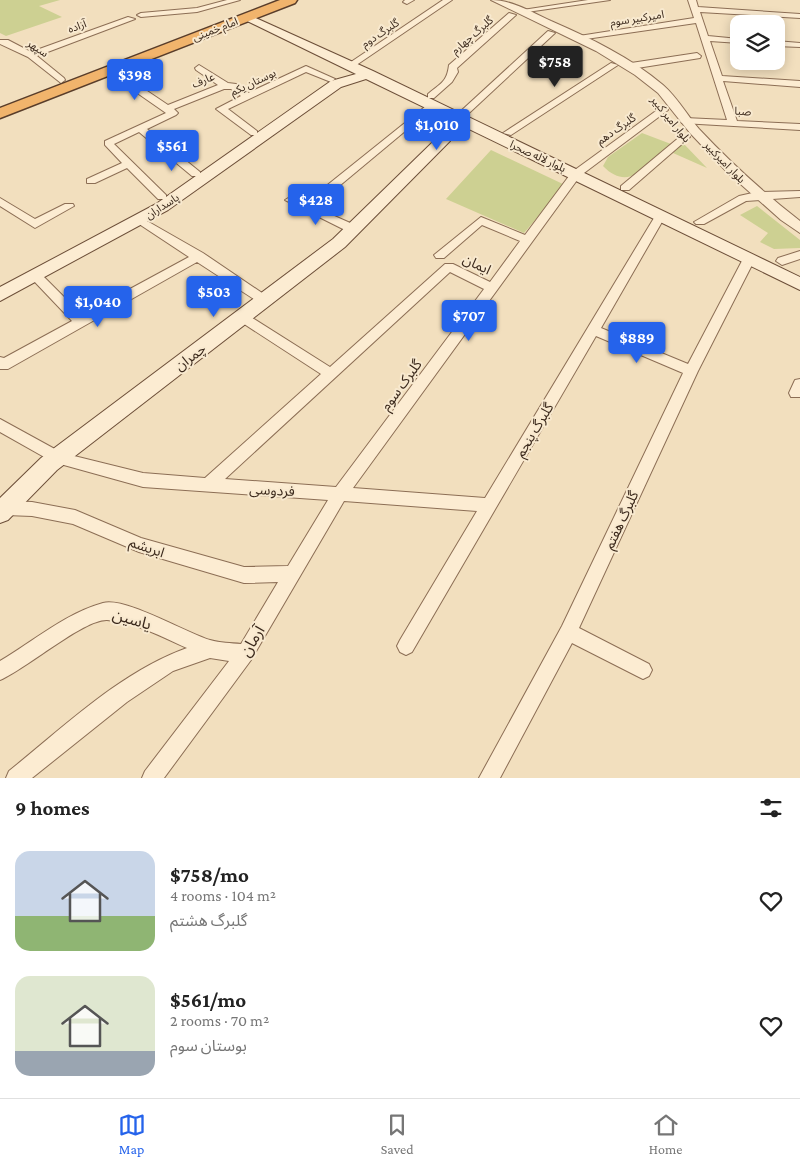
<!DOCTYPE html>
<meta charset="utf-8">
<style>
:root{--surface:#fff;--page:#f2f2f2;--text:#222;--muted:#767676;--line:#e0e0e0;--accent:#2563eb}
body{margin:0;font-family:"Crimson Pro","Noto Sans Arabic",serif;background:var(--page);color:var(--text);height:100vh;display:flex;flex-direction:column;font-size:19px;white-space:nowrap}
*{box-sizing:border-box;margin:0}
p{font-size:16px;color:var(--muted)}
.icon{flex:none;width:28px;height:28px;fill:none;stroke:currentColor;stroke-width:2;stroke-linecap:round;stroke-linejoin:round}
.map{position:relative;height:778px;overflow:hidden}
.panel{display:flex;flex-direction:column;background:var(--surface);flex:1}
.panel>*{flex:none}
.buttons{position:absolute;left:730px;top:15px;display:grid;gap:10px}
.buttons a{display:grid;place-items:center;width:55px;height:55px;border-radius:10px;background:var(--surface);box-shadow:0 2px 12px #0003;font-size:25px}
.price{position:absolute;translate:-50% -42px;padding:0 11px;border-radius:5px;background:var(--accent);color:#fff;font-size:16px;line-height:32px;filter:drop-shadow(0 1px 2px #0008)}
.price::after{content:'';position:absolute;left:50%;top:30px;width:15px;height:11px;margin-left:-8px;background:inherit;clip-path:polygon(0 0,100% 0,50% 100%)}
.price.on{background:#222;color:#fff}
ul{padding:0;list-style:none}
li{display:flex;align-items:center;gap:15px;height:125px;padding:0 15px}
li span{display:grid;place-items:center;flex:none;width:140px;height:100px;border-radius:15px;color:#555}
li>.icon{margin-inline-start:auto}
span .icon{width:60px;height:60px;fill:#fffc;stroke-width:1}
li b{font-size:21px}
h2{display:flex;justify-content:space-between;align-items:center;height:60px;padding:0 15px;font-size:21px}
.dock{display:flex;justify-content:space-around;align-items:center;height:70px;border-top:1px solid var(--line);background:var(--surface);font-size:14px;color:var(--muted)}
.dock a{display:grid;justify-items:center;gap:2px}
.dock .on{color:var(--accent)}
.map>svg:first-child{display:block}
</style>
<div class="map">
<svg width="800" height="778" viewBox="0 0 800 778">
<rect width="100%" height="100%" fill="#f2dfbe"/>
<path fill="#cdd092" d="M0,0H60L39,6L62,17L6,36L0,33Z
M642,133L671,144C649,163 630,194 603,166L608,157Z
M683,143L707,168L673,153Z
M491,150L565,185L524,233L446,199Z
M757,206L800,240V248L774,249L760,242L768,233L740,215Z"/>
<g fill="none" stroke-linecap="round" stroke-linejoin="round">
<g stroke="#8c6e55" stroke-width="2">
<path id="minor" d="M227,0H240L197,12L141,17L137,15L141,13L197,8Z
M405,0H414L407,4L403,2Z
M443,0H452L352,68L345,66Z
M588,0H610L520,13L516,11Z
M688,0H696L698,7L800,14V18L700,12L708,36L739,39V43L710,41L722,76L800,81V87L723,81L737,121L800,124V130L682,123L680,121L685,118L727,120L696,23L579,40L575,38L579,36L694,18Z
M509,13L516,15L457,68L458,72L452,82L434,98H428V94C441,83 447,82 449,65Z
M128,17L135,19L37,56L64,78L65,80L61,83L28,57L0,44V40H8L31,52Z
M548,31L555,33L468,114H462V110Z
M776,41L800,43V47L776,46Z
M697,53L701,56L700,58L631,69L627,66L631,63Z
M611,63L618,65L511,135L503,133Z
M199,65L228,83L236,84L248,93L306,66L335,79L331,82L306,72L228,109L257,131V135H251L216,109L241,96L231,89H224L174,109L178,113L176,115L147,129L200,172V176H192L139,132L114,144L166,195V199H158L127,168L95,183H87V179L122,163L105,145V141L166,113L107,72V68H113L168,105L218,85L196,70L195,68Z
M431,102L434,103V107L314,207L357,226V232H349L285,200L290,197L305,203Z
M660,108L668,110L580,176L353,488L485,498L657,213H665L666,215L601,328L688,364L743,259L745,256H753L755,259L698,371L579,628L649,664L652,670L649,676L643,679L637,676L572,643L500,778H479L562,626L683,373L596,336L412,652L406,655L400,652L397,646L400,640L477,511L344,501L251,660L164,778H142L145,771L229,661L210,658L173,671L127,702L32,778H6L9,771C64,727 120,672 187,648C162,637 135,622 107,620C84,619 26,669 0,680V661C34,641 64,614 103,603C126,597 186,633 210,640C220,643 231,643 241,644L278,582L244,583L139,552L73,524L32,516L6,515L0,512V503L6,501L32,502L75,510L141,538L244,567L288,566L328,500L143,487L53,462L0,432V419L62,453L143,473L205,478L321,374L238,320L236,317L238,314H246L330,367L445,264H453L490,282L520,241L482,225L444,258H436L434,255L481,217L525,235L572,172ZM450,272L484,289L336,487L225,479Z
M682,135L690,137L629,190H621V186Z
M800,191V197L746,201L704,224H696L694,222L739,196L757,192Z
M0,198L35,219L65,204H73L74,206L35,228L0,206Z
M140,217L203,253L268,297L270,300L268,303H260L197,262L8,369H0V357L4,358L72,321L32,279L30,276L32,273H40L82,315L189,257L136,222L134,220Z
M800,251V259L782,265L776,261L778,258Z
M800,379V397H791L789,393L795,380Z"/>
</g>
<g stroke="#8c6e55" stroke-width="2">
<path id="tertiary" d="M491,0C512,0 532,12 551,21C590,38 630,57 663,85C677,97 687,115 699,129C730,162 764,193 800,221V233L781,220L727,172L690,133L658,93L635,75L596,51Z"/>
</g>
<g stroke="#6d4f39" stroke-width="2">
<path id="secondary" d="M247,14L373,71L800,277V290L366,79L341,87L168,210L0,301V287L156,204L331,81L356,74L243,19L241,17Z
M445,134L450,135L452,138L450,141L345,247L57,470L8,520L0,523V498L41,458L333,239L440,135Z"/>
</g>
<g stroke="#593d2a" stroke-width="3">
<path id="trunk" d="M280,0H297L295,3L0,118V108Z"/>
</g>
<use href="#minor" fill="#fcecd2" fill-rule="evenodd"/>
<use href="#tertiary" fill="#fcecd2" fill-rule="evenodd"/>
<use href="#secondary" fill="#fcecd2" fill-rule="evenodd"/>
<use href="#trunk" fill="#f1b46c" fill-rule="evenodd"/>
</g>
<g text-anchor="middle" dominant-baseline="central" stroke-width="4" stroke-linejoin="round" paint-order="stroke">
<g font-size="11" fill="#3a281b" stroke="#f8e9cf">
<text transform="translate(637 18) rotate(-9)">امیرکبیر سوم</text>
<text transform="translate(77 26) rotate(-20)">آزاده</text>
<text transform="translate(215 29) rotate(-21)">امام خمینی</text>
<text transform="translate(380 33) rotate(-34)">گلبرگ دوم</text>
<text transform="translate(472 35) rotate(-41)">گلبرگ چهارم</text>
<text transform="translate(38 48) rotate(34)">سپهر</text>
<text transform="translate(203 80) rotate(-22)">عارف</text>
<text transform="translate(253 82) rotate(-25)">بوستان یکم</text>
<text transform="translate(743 111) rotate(3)">صبا</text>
<text transform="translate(671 119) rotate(51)">بلوار امیر کبیر</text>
<text transform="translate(616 129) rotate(-35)">گلبرگ دهم</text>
<text transform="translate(538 156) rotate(25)">بلوار لاله صحرا</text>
<text transform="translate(725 162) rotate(46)">بلوار امیرکبیر</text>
<text transform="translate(162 206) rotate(-33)">پاسداران</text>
</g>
<g font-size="14" fill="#3a281b" stroke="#f8e9cf">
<text transform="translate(477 264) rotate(26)">ایمان</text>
<text transform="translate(190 357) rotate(-37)">چمران</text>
<text transform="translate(401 385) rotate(-54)">گلبرک سوم</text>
<text transform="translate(534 430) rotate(-59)">گلبرگ پنجم</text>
<text transform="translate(272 490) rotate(3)">فردوسی</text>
<text transform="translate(621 520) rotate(-65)">گلبرگ هفتم</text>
<text transform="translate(147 547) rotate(19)">ابریشم</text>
</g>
<g font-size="16" fill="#3a281b" stroke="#f8e9cf">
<text transform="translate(132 619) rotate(16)">یاسین</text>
<text transform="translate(252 641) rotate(-59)">آرمان</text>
</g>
</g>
</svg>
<div class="buttons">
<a><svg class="icon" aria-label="layers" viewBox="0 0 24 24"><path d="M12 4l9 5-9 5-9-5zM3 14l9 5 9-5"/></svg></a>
</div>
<b class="price on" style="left:555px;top:88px">$758</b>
<b class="price" style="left:135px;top:101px">$398</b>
<b class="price" style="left:437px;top:151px">$1,010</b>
<b class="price" style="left:172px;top:172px">$561</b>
<b class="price" style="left:316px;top:226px">$428</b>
<b class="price" style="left:214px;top:318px">$503</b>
<b class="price" style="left:98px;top:328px">$1,040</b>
<b class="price" style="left:469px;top:342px">$707</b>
<b class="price" style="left:637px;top:364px">$889</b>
</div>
<section class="panel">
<h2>9 homes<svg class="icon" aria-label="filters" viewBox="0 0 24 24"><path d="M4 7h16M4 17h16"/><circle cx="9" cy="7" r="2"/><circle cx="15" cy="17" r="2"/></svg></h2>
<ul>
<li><span style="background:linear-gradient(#c9d6e8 65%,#8fb573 0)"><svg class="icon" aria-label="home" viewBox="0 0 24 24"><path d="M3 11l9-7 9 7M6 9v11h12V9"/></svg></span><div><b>$758/mo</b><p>4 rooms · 104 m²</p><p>گلبرگ هشتم</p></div><svg class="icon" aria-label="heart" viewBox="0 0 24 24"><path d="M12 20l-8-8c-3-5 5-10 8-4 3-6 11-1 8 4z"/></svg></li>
<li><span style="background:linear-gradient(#dfe7d0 75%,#9aa5b1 0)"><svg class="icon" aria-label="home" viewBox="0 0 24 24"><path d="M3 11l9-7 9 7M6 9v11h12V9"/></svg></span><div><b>$561/mo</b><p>2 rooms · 70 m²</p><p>بوستان سوم</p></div><svg class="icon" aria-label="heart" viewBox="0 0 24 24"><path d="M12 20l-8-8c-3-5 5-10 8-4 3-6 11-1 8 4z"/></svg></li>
</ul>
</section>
<nav class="dock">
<a class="on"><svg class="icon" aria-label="map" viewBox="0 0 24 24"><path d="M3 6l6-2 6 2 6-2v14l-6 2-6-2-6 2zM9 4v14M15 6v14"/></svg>Map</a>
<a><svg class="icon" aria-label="saved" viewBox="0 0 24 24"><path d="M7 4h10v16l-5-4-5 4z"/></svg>Saved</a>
<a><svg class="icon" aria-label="home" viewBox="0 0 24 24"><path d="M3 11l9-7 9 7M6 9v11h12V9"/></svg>Home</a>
</nav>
